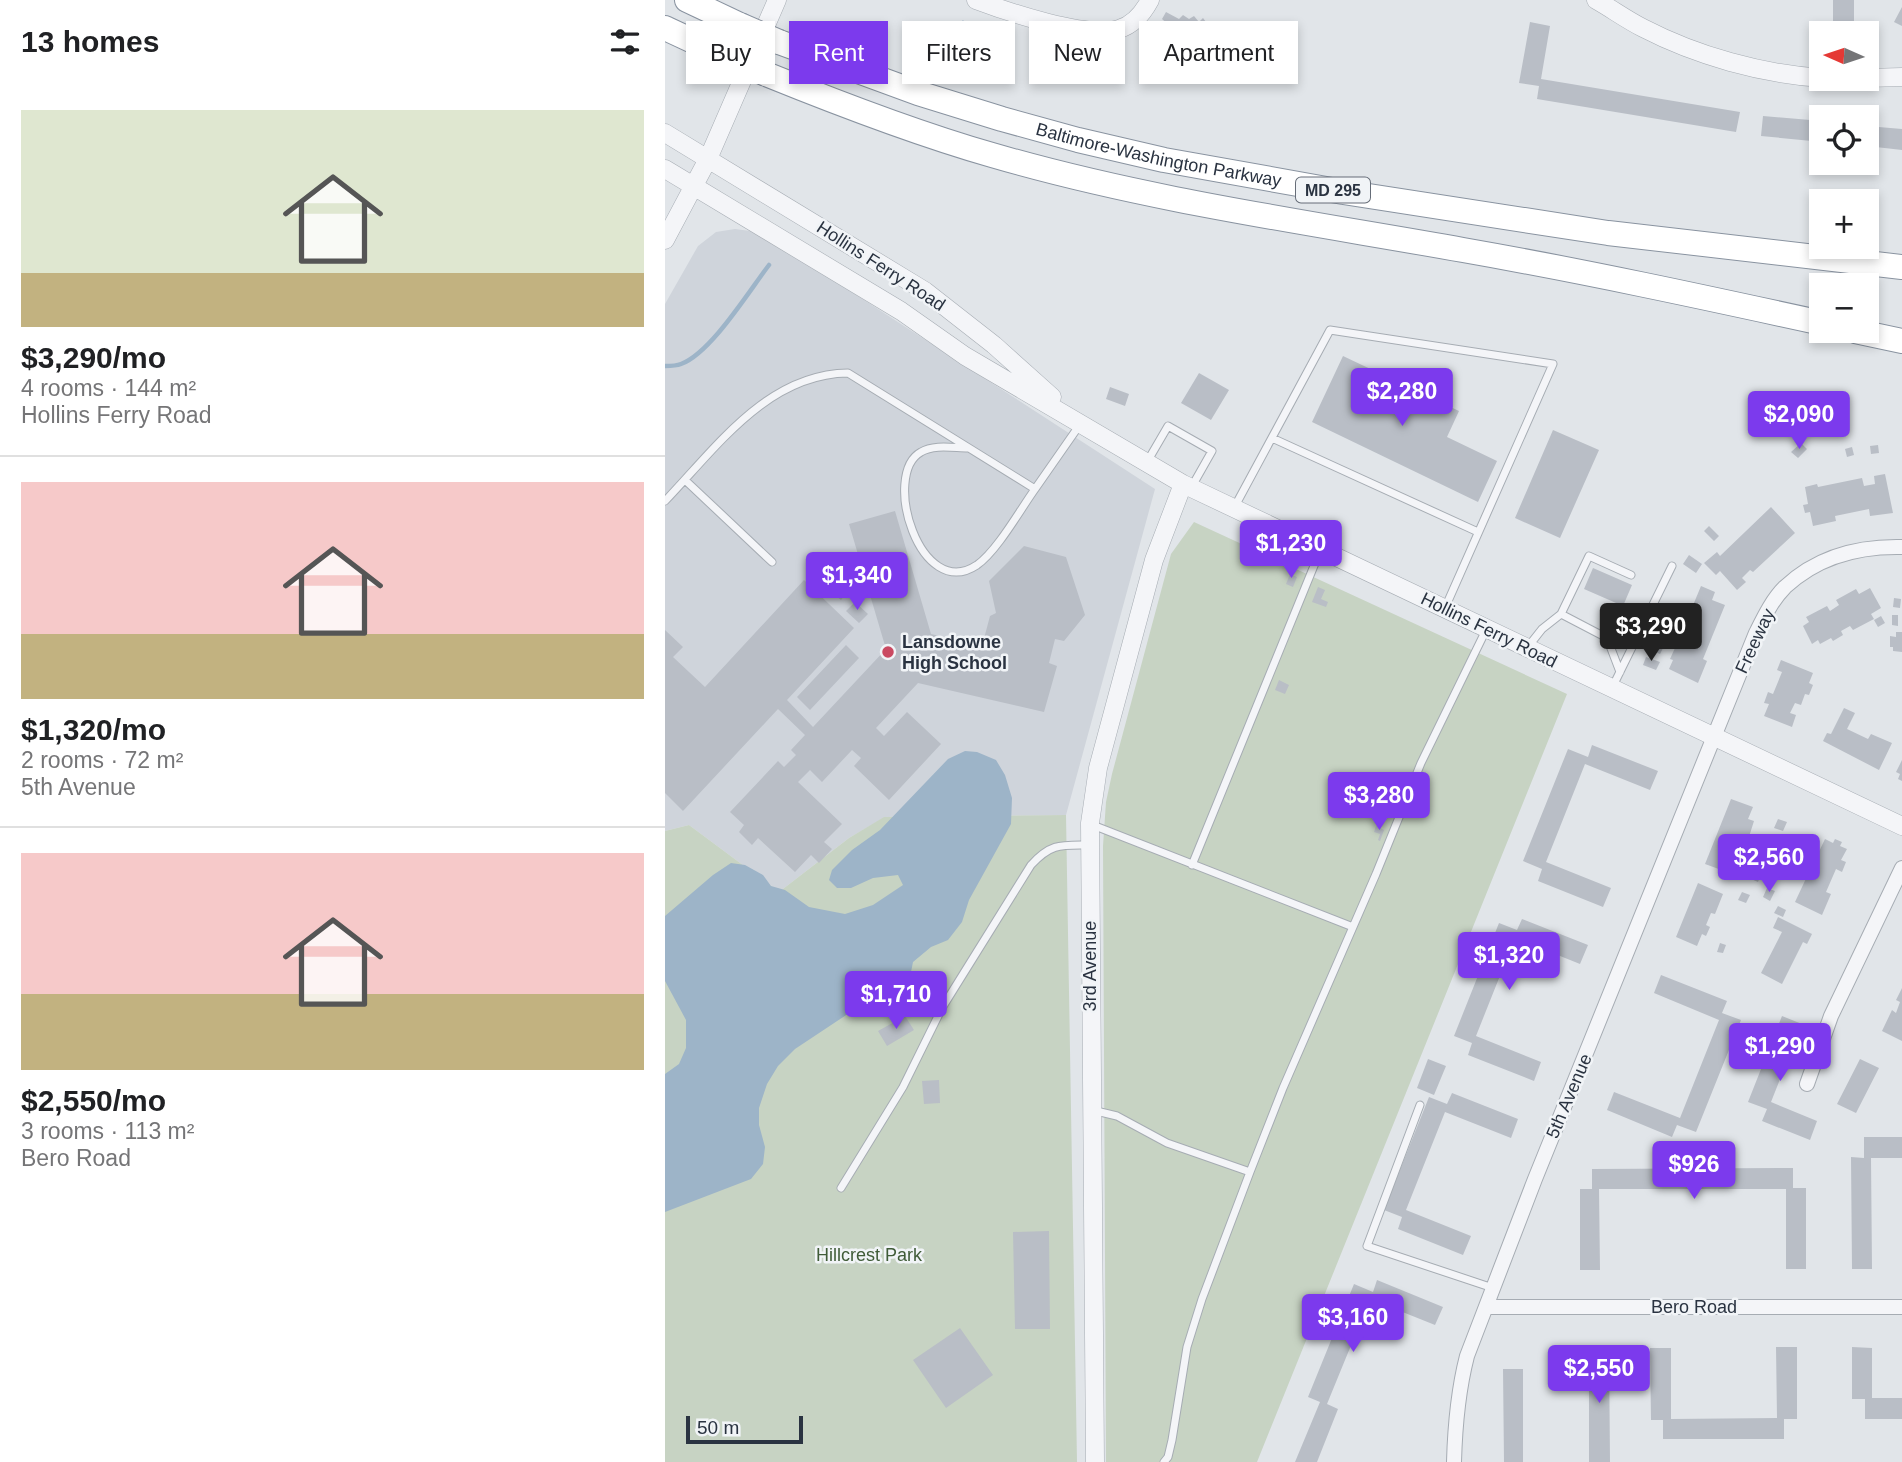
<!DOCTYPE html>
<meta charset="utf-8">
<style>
:root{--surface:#fff;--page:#f6f6f6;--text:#202124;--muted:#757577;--line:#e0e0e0;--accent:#7c3aed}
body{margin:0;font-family:Helvetica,sans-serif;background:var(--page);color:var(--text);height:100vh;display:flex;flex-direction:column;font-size:26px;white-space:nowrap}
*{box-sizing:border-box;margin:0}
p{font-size:23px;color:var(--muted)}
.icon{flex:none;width:38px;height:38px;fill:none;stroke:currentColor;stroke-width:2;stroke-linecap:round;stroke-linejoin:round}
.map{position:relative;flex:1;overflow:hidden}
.drawer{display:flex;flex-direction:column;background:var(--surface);width:665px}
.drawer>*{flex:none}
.hud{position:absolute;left:21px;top:21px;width:665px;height:63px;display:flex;gap:14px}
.needle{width:46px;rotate:273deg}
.buttons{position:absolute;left:1144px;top:21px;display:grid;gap:14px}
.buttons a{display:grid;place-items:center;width:70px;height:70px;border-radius:0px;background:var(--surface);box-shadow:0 4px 10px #0003;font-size:35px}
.scale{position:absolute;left:21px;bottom:18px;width:117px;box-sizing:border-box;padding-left:7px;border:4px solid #2a3341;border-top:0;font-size:19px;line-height:24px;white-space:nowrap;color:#2a3341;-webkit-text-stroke:5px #f1f4f7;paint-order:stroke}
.price{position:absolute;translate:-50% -60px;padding:0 16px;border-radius:7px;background:var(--accent);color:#fff;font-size:23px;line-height:46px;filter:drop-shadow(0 2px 4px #0008)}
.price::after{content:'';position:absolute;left:50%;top:42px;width:21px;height:16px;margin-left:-10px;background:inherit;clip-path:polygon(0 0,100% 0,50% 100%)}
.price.selected{background:#222;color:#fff}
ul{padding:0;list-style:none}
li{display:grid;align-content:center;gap:14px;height:371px;padding:0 21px}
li+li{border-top:2px solid var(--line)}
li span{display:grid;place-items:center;height:217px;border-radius:0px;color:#555}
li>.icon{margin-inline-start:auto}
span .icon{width:126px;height:126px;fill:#fffc;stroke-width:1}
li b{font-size:30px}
h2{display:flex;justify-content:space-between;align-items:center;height:84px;padding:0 21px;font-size:30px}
.tag{padding:0 24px;border-radius:0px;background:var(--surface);box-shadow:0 4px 10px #0003;font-size:24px;line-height:63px}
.tag.selected{background:var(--accent);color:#fff}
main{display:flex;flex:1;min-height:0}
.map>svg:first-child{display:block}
</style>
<main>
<section class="drawer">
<h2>13 homes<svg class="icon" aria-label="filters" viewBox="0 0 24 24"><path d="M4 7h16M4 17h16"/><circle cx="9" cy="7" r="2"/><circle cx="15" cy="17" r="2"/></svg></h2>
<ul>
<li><span style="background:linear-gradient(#dfe7d0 75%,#c2b280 0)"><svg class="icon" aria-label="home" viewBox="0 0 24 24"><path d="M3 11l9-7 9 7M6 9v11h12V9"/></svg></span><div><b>$3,290/mo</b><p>4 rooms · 144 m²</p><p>Hollins Ferry Road</p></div></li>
<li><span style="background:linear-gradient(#f6c9c9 70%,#c2b280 0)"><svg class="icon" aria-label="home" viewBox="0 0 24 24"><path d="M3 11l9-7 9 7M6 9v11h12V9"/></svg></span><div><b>$1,320/mo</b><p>2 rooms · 72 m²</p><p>5th Avenue</p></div></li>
<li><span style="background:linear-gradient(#f6c9c9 65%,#c2b280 0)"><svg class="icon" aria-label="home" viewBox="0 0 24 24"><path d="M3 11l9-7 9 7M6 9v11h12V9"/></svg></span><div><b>$2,550/mo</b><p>3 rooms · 113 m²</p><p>Bero Road</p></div></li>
</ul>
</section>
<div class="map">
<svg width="1237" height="1462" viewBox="0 0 1237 1462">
<rect width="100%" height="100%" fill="#e1e5e9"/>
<path fill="#cfd4db" d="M70,229L85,231L159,274L490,489L401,815L220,817L184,838L114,892L24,825L0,831V304L33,246L51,232Z"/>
<path fill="#c7d3c3" d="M529,522L902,694L592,1462H441L438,846L441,802L447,774L506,554Z
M401,815L412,1462H0V831L24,825L114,892L184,838L219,817Z"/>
<path fill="#9db4c8" d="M300,751L312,752L331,760L340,775L347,798L346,824L304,900L297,922L283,940L266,947L248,962L246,972L130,1049L113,1066L102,1084L94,1108V1125L100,1147L98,1164L86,1179L0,1212V1074L14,1064L21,1048V1020L0,981V916L48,875L66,863L80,865L98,875L106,886L120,890L144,907L180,914L208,905L238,885L233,875L208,878L186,888H172L164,880L167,870L187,850L215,830L283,759Z"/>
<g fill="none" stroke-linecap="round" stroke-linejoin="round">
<path stroke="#9db4c8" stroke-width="4.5" d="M273,51L298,23
M0,366C5,366 11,366 16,364C46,353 84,291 104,265"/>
</g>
<path fill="#b9bec6" d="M1168,0H1189V33H1168Z
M1237,7V26L1229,22Z
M501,12L514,19L518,15L524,19L529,16L534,22L538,18L541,22L539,25L550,33L545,40L547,41L537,51L521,39L517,44L514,42L517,37L497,19Z
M865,22L885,26L876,79L1075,112L1071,132L872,99L874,86L854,83Z
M546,61L556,63L554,79L524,74L526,63L545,66Z
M1098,116L1157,121V142L1096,136Z
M1202,126L1237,129V150L1202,146Z
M678,356L794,411L782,437L832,461L813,502L647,422Z
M534,373L564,390L546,420L516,403Z
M445,387L464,394L460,406L441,399Z
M888,430L934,450L895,538L850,518Z
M1136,443L1142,449L1133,458L1126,452Z
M1213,445L1214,453L1206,454L1205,446Z
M1187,447L1189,455L1182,457L1180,449Z
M1220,474L1228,513L1205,516L1204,509L1170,516L1171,521L1148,526L1145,512L1140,513L1138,505L1143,504L1140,487L1152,484L1153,487L1197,478L1199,486L1210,484L1209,476Z
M1106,507L1130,533L1088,572L1085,570L1077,578L1081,582L1072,590L1055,571L1051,575L1039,563L1052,552L1055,556Z
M230,511L266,634L317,646L325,616L331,613L324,581L359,546L401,557L420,615L399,641L390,639L384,663L392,666L379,712L253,683L211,728L219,736L242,712L276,744L224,800L189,766L196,758L187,750L157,782L145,770L133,782L177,824L159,842L167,849L154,863L146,855L130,872L93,838L87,845L74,832L79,825L65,812L113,761L119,767L131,755L126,750L140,735L113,709L18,811L0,793V630L18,647L8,657L40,687L139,580L189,628L122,700L148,727L221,649L184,524Z
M1044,526L1054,536L1049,541L1039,531Z
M1024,555L1037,564L1031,573L1018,564Z
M157,562L176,579L175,581L179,584L170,595L145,576Z
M928,568L967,585L958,606L919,589Z
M625,574L632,577L628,587L621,584Z
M181,585L185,589L176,600L171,596Z
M1036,586L1050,592L1047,600L1060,605L1038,659L1042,661L1033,683L1004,669L1008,660L1005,659L1019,628L1024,631L1019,627Z
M653,587L660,590L656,599L663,602L661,607L647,602Z
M1205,588L1216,608L1206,614L1209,619L1188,630L1185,626L1176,631L1178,635L1168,641L1166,638L1155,644L1153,640L1147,644L1138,626L1144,622L1141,617L1162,606L1165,611L1174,605L1171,600L1191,589L1194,594Z
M1229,598L1236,599L1235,608L1228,607Z
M190,602L203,614L194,623L181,611Z
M1227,615H1233V626L1227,625Z
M1216,616L1220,623L1213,627L1209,620Z
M1231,632H1237V652L1228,651V647H1225V636L1231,637Z
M986,638L1000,644L995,654L981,648Z
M181,645L194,658L145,710L132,697Z
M981,657L995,662L991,670L978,665Z
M1116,660L1148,673L1144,683L1148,685L1144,695L1140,694L1136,705L1130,703L1125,713L1131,715L1127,727L1099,716L1104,704L1099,703L1103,692L1108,694L1117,672L1112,670Z
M614,680L624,685L620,694L610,690Z
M1179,708L1190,713L1182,729L1203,739L1206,734L1227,743L1214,770L1158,741L1162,733L1166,734Z
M927,745L993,771L985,790L920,764L881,862L946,888L938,907L873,881L877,869L858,861L903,749L923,757Z
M1237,760V781L1233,779L1235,774L1231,772Z
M1066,799L1088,807L1083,819L1089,821L1082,843L1075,840L1070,851L1075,853L1071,863L1066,861L1062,872L1040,864Z
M1113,819L1122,822L1118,831L1109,828Z
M711,826L719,830L715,841L713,840L715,834L709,832Z
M1160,839L1168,843L1170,839L1177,842L1175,846L1182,849L1176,860L1181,862L1177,872L1171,869L1161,892L1166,894L1157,915L1130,902L1145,870L1140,867L1144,858L1150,860Z
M1123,847L1136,854L1132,862L1119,856Z
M1089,871L1096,874L1093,882L1086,879Z
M1033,883L1058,894L1050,914L1046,913L1041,925L1045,927L1041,936L1037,934L1032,946L1011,937Z
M1102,888L1110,891L1105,901L1098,897Z
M1077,892L1085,895L1081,903L1073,900Z
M1113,906L1121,910L1118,917L1109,913Z
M1113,917L1147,934L1142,944L1138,942L1117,984L1096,973L1117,932L1108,928Z
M857,919L923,945L915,964L850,938L811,1036L876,1062L869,1081L803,1055L807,1043L789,1036L834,923L852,930Z
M1055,943L1061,945L1058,953L1052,952Z
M996,975L1062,1001L1057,1013L1076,1020L1031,1132L1012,1125L1007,1137L942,1110L949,1092L1015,1118L1054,1020L989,993Z
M1237,988V1041L1217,1031L1227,1010L1231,1013L1235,1002L1231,1000Z
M240,1016L249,1030L222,1046L213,1031Z
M1117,1016L1137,1024L1106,1102L1152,1121L1145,1140L1097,1121L1102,1109L1083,1102Z
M763,1059L781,1066L769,1095L752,1088Z
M1195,1059L1214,1068L1191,1113L1172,1104Z
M274,1080L275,1103L259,1104L257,1081Z
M787,1093L853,1119L846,1138L780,1112L741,1210L806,1236L798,1255L733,1229L737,1217L719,1210L764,1097L782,1104Z
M1199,1137H1237V1158H1206L1207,1269H1187L1186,1157L1199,1158Z
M1128,1168V1188H1141V1269H1121V1189H934L935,1270H915V1189H927V1169Z
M384,1231L385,1329H350L348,1232Z
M712,1280L778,1307L770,1325L705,1299L662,1404L673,1409L652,1462H630L655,1402L643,1397L689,1284L708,1292Z
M295,1328L328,1375L281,1408L248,1360Z
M1111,1347H1132V1419H1119V1439H998V1420H986L985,1348H1006V1419L1112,1418Z
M1187,1347L1207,1348V1398H1237V1419H1200V1399H1187Z
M924,1348H944L945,1462H924Z
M838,1369H858V1462H839Z"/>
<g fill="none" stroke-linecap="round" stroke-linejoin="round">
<g stroke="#a6acb3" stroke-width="9">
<path id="service" d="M607,438L813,532
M482,462L503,426L547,451L526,488
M20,480L107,562
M370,489L416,423
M0,501C51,448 102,374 183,373L370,489C355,510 332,551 312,565C255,603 216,474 256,452C269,444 289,448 303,448
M569,508L665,330L888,364L780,608
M896,614L942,638L955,672
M862,648L877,629L896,614L924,556L966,575
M947,688L1007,566
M425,824L688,927
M527,865L655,551
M755,1105L702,1246L828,1288
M427,1110L452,1116L502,1143L585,1172
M176,1188L238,1087L277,1008L366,865C386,843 396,845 424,845
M499,1462L503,1457L507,1440L522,1347L537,1299L585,1172L618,1088L711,874L756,763L821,630"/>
</g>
<g stroke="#a6acb3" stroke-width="16">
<path id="minor" d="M1142,1084L1166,1016L1237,868
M822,1307H1237
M789,1462C790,1425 793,1391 802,1356L870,1179L1091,633C1099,617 1107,600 1120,587C1152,557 1194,546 1237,547"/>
</g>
<g stroke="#a6acb3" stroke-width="19">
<path id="tertiary" d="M311,0C343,12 422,39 454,29C468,25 478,13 485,0
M931,0C947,9 962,20 978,28C1032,56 1097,74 1157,78
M1202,78L1237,77
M1175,79H1182
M0,133L260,291L329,345L387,397
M0,169L236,311L300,356L518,484L1237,826
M0,240L43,159L112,0
M430,1462L425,823L433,768L489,560L518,484"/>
</g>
<g stroke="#8993a0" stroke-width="26">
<g id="motorway">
<path d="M22,0L75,25"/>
<path d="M0,28L62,57"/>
<path id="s1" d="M114,42L253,93L337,119L413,140L499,160L678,192L943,233L1237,267"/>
<path d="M101,74C175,104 250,133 327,155C481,200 641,222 798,250C918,271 1038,297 1157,323"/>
<path d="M1190,331L1237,341"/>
</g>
</g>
<use href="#service" stroke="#f4f5f8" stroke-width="7"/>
<use href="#minor" stroke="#f4f5f8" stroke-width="14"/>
<use href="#tertiary" stroke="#f4f5f8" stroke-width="18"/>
<use href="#motorway" stroke="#fff" stroke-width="24"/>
<g stroke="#8993a0" stroke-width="26" stroke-linecap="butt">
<path id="motorway-bridge" d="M75,25L114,42
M62,57L101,74"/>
</g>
<use href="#motorway-bridge" stroke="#fff" stroke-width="24"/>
</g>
<circle fill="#ca4a62" stroke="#f1f4f7" stroke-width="2.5" cx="223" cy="652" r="7"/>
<g text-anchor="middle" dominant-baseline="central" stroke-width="5" stroke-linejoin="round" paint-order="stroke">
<rect fill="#f1f4f7" stroke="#666d78" stroke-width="2" x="631" y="177.5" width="74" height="25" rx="5"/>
<g font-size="16" font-weight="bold" fill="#2a3341">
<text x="668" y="190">MD 295</text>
</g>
<g font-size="18" fill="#2a3341" stroke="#f1f4f7">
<text stroke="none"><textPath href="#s1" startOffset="397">Baltimore-Washington Parkway</textPath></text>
<text transform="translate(216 266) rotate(33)">Hollins Ferry Road</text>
<text transform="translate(824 630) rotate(26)">Hollins Ferry Road</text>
<text transform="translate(1090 641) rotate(-65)">Freeway</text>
<text transform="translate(425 966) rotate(-90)">3rd Avenue</text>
<text transform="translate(904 1096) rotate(-67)">5th Avenue</text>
<text x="1029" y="1307">Bero Road</text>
</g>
<g font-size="18" font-weight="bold" fill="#2a3341" stroke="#f1f4f7" text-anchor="start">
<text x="237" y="642">Lansdowne<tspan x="237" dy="21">High School</tspan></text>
</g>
<g font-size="18" fill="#405c38" stroke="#f1f4f7">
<text x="204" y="1255">Hillcrest Park</text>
</g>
</g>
</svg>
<div class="buttons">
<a><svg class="needle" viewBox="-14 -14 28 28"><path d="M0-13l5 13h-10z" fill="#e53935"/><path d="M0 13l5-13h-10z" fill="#757577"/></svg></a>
<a><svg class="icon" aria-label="locate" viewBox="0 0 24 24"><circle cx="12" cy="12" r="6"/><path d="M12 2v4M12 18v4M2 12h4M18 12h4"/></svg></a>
<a>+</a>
<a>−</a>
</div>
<div class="scale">50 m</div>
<b class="price" style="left:737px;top:428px">$2,280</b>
<b class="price" style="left:1134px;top:451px">$2,090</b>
<b class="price" style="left:626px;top:580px">$1,230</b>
<b class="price" style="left:192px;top:612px">$1,340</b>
<b class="price selected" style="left:986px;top:663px">$3,290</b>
<b class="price" style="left:714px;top:832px">$3,280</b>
<b class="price" style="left:1104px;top:894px">$2,560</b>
<b class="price" style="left:844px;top:992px">$1,320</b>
<b class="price" style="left:231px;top:1031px">$1,710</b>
<b class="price" style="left:1115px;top:1083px">$1,290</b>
<b class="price" style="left:1029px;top:1201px">$926</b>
<b class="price" style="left:688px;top:1354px">$3,160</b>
<b class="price" style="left:934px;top:1405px">$2,550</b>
<div class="hud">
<a class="tag">Buy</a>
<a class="tag selected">Rent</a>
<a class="tag">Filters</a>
<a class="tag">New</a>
<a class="tag">Apartment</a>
</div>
</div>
</main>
